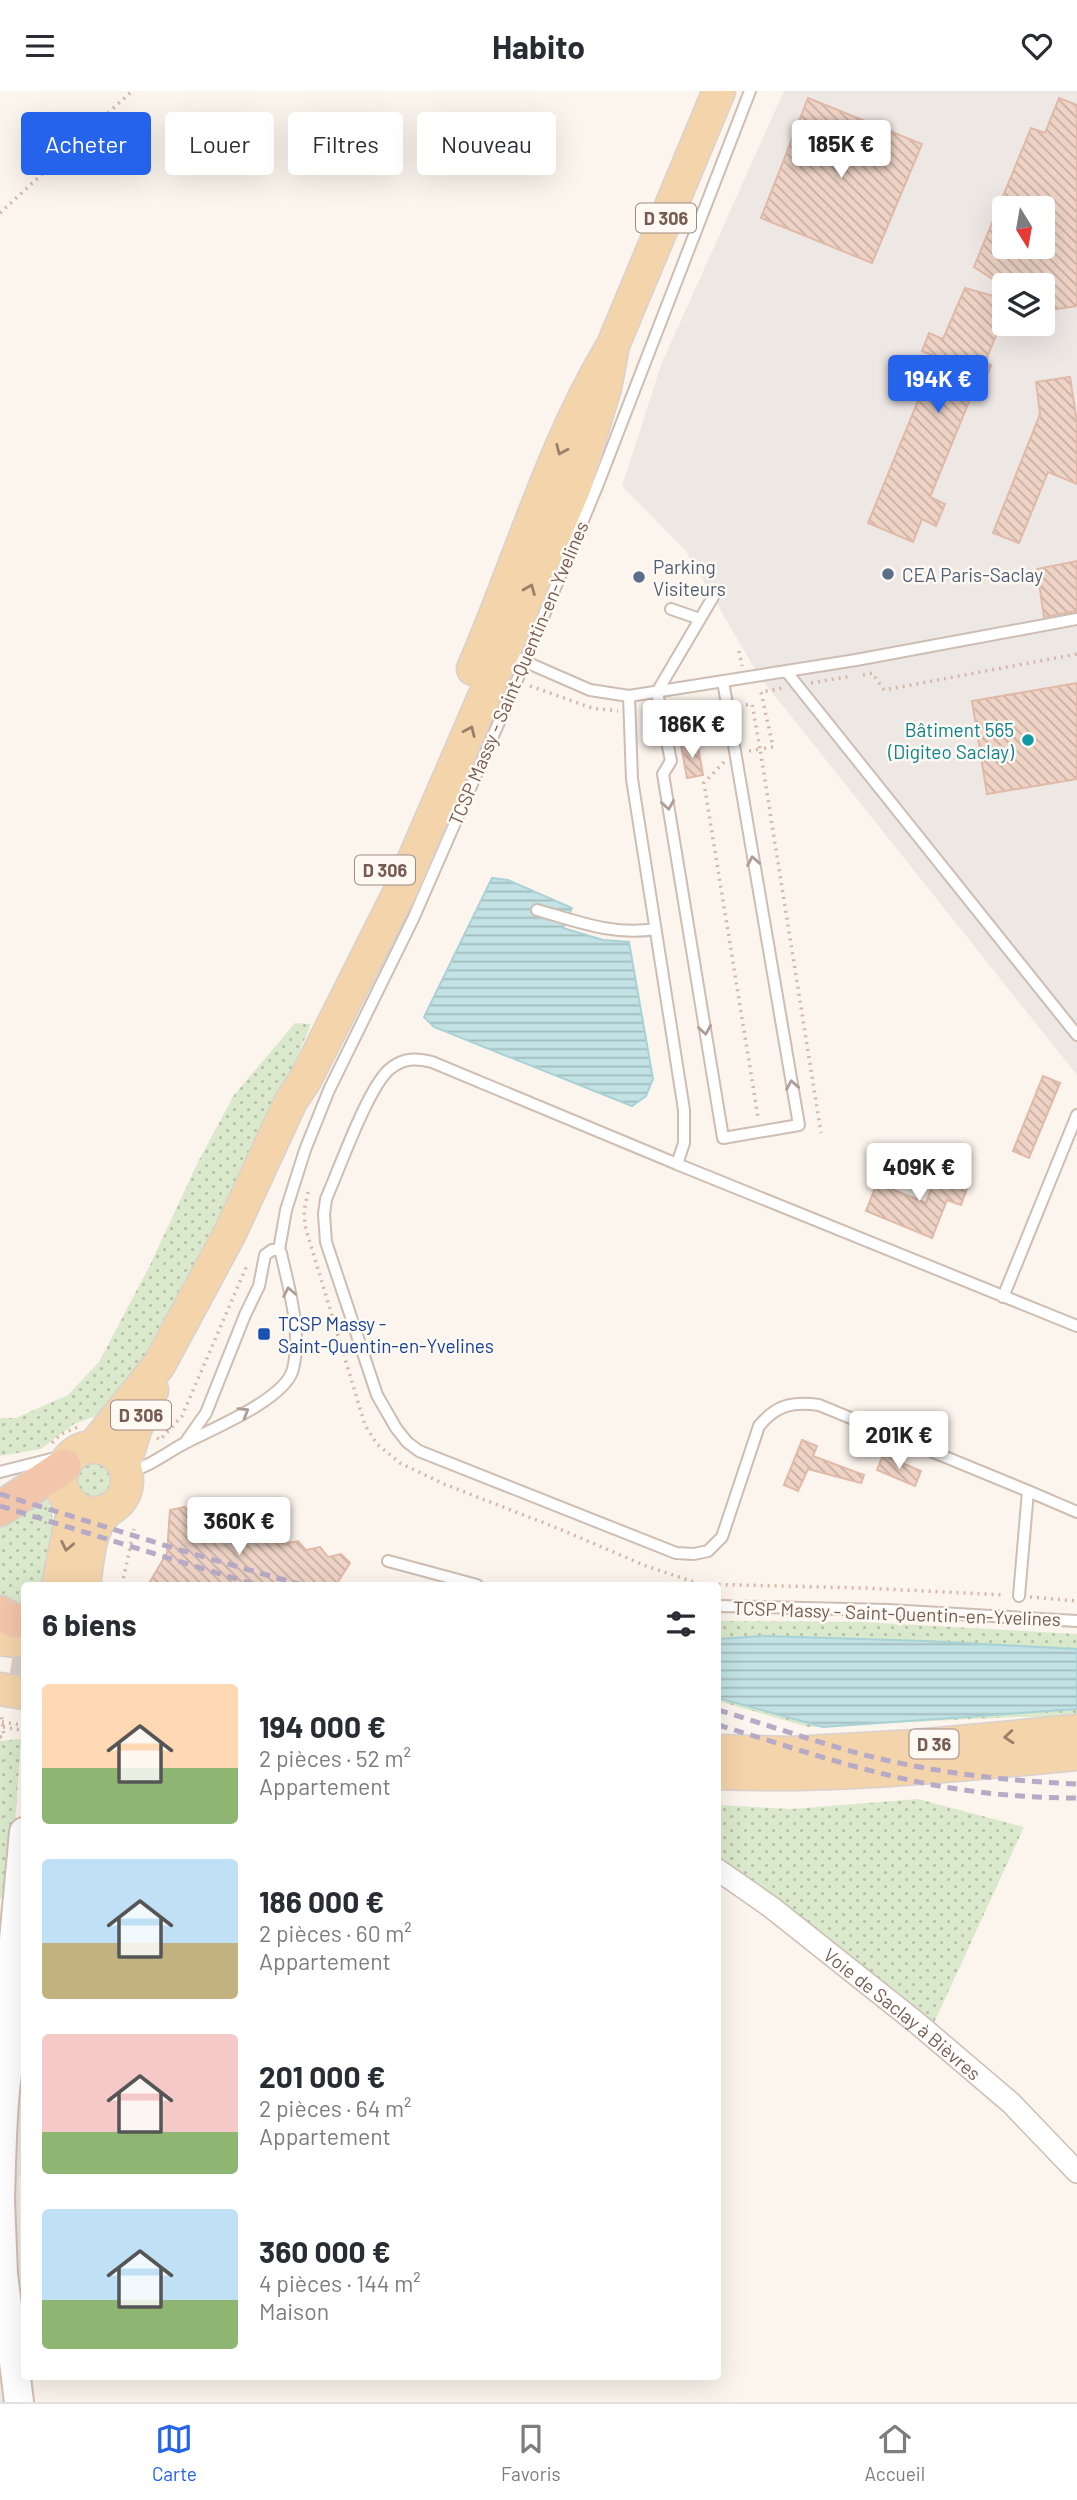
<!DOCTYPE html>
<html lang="fr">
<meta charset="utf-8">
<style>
:root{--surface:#fff;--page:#f7f7f7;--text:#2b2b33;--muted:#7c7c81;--line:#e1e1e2;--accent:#2563eb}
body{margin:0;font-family:Barlow,sans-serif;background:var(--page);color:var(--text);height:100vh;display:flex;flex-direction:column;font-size:26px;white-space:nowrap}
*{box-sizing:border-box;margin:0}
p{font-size:23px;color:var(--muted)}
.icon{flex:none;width:38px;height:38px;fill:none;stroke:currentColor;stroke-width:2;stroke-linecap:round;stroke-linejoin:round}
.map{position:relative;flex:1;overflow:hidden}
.panel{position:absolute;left:21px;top:1491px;width:700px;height:798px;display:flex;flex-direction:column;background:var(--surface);border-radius:7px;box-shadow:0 7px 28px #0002}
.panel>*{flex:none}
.guide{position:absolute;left:21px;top:21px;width:700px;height:63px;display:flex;gap:14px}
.needle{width:46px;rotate:169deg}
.tools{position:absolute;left:992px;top:105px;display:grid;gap:14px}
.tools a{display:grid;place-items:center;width:63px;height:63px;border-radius:7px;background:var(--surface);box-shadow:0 7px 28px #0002;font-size:35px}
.price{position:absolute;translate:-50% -60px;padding:0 16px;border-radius:7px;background:#fff;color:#222;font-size:23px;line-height:46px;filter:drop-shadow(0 2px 4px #0008)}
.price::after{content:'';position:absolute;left:50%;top:42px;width:21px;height:16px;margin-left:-10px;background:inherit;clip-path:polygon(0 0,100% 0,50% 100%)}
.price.selected{background:var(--accent);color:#fff}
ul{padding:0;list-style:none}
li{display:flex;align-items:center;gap:21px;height:175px;padding:0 21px}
li span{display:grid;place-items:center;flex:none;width:196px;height:140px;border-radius:7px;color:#555}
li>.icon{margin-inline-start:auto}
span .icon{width:84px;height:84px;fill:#fffc;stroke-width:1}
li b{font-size:30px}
h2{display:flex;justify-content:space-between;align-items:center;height:84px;padding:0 21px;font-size:30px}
.pill{padding:0 24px;border-radius:7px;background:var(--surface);box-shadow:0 7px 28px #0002;font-size:24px;line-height:63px}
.pill.selected{background:var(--accent);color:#fff}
header{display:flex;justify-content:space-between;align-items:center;height:91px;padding:0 21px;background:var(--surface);font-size:32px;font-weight:700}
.dock{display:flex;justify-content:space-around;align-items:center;height:98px;border-top:2px solid var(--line);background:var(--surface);font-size:19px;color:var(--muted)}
.dock a{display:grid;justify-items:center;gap:4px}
.dock .selected{color:var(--accent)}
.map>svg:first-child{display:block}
</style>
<header><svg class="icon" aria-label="menu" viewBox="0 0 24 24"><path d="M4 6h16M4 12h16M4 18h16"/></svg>Habito<svg class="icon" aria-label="heart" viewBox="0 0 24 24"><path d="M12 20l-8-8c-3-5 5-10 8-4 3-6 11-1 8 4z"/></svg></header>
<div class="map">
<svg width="1077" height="2311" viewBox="0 0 1077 2311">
<defs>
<pattern id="green-dots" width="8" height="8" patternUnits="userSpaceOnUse" patternTransform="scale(1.75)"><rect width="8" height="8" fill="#dae9cb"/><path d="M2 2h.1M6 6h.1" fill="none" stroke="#b5c0a7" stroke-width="1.8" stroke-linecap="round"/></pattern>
<pattern id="water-rules" width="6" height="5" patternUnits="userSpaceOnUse" patternTransform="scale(1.75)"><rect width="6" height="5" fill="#c2e2e5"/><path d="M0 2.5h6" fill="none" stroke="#a2babc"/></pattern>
<pattern id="building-back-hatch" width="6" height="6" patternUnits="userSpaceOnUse" patternTransform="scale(1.75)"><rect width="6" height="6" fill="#efd4c6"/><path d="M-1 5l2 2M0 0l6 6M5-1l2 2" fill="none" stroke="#c6afa3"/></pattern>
</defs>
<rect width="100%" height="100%" fill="#fcf5ed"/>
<path fill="#eee8e5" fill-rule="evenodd" d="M784,0H1077V984L759,585L685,459L622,395L661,274ZM1004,117H1043V156H1004ZM1004,194H1043V233H1004Z
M24,1935V2082L19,2086L21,2176L24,2209V2286H33L35,2311H0V1964Z"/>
<path fill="url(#green-dots)" d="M295,932L311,933L259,1056L243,1081L130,1292L109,1320L74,1333L41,1358L0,1365V1327H16L68,1304L99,1271L151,1172L197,1073L234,1004Z
M73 1390a21 21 0 1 1 42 0a21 21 0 1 1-42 0Z
M45,1399L56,1438L41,1494H24V1517L0,1515V1427Z
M718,1530L865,1531L1077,1543V1626H1015L808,1636L718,1610Z
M21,1648L11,1790L0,1809V1650Z
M918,1708L1024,1736L933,1934L718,1771V1714L792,1718Z"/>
<path fill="url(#water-rules)" stroke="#a9d2d6" stroke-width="2" d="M492,787L508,789L572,817L563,837L603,849L629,851L653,988L646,1005L632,1015L434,936L424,926Z
M764,1545L926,1550L1077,1558V1618L823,1636L718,1607V1548Z"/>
<path fill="url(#building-back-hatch)" stroke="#e1b9a8" stroke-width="2" fill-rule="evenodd" d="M808,7L922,53L872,172L761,127Z
M1059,7L1077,14V215L1043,220V194H1002L974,176L1031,37L1045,42ZM1004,117H1043V156H1004Z
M965,197L1004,208V224L985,272L991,274L983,294L977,291L930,406L945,413L936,435L922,428L913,451L868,432L936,266L922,260L929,242L943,248Z
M1070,286L1077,332V393L1048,381L1019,452L993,442L1040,323L1036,291Z
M1077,470V520L1044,526L1037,478Z
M1077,592V688L987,703L972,610Z
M697,651L703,684L687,687L681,654Z
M1043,985L1060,992L1029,1067L1013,1060Z
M938,1078L970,1089L961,1114L947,1109L932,1147L866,1120L877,1092L926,1112Z
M802,1349L817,1355L813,1365L864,1384L861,1392L808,1378L798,1400L784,1394Z
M883,1364L921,1380L915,1395L877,1379Z
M184,1416L194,1425L207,1423L217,1432L230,1429L239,1439L253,1436L261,1446L275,1443L283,1453L298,1450L306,1459L320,1456L328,1466L341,1463L350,1472L336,1494H148L167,1462L170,1419Z"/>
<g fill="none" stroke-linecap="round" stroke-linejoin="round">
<path stroke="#dacec6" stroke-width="32" stroke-dasharray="32 16" stroke-linecap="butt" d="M12,1569L24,1571"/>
<g stroke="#cebdb2" stroke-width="14">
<path id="service" d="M713,506L657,601L671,670L663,683L723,1047L799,1034L723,590
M671,518L700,528
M519,568L590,599L629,605L856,569L1077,528
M786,580L1077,944
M629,605L632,688L684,1019V1052L677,1073L432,971C416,967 404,967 391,977C369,993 339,1079 326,1108L324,1123L326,1151L377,1304L396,1337L407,1351L419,1360L676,1462L694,1463L708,1460L722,1446L759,1335C776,1314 793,1310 819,1314L1028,1400L1019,1505
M537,819C576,830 614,845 655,838
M677,1073L1077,1235
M279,1159L286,1119L305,1059L329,999L413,828L510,606L598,393L750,0
M1003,1206L1077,1024
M187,1349L206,1322L245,1224L259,1195L265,1164L272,1159H279
M0,1381L55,1367
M128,1381C149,1376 166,1362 185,1352C212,1338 286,1308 293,1278C302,1241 289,1198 281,1162L279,1159
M1028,1400L1077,1421
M388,1470L477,1494
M718,1515L888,1519L1077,1530"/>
</g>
<g stroke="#cebdb2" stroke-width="24">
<g id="minor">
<path id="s1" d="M718,1779L771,1816L917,1932L1011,2012L1077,2081"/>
</g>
</g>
<g stroke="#d3bfb2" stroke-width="32">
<path id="secondary" d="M13,1941L8,1914L24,1741
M0,2108L3,2183L19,2311
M0,2108C2,2055 1,1972 21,1924"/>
</g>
<g stroke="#d9d1ce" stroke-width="35">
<path id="primary" d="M473,578C520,470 552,355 613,254L719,0
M94,1355L159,1274L230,1142L291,1010L305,989L402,796L575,395L605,297L613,254
M61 1389a33 33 0 1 1 66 0a33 33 0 1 1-66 0Z
M124,1374L135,1339L152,1299
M58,1494L74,1415
M84,1494C88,1469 88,1438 107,1420
M0,1548L14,1550
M0,1598L24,1602
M718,1660L791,1662L915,1655L1077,1640
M718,1682C838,1687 957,1674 1077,1663"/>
</g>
<g stroke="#d9d1ce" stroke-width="37">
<path id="trunk" d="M0,1418L64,1375
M0,1522L15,1530"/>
</g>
<path stroke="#d5b7a9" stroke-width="3.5" stroke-dasharray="2 5" stroke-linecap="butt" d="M0,122L132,0
M739,560L742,575
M863,584L872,582L884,599L1077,563
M811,592L852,585
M530,595L592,617L618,620
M739,615L752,613L760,658L773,656L761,601L783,597
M749,660L760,658L821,1042
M724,671L704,692L758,1026
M308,1101L304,1120L305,1135L365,1334L377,1353L400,1372L444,1393L557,1437L646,1475L700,1493L864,1497L1005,1504
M157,1347L160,1349L182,1325L248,1172
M52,1352L61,1343L78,1336
M122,1494L134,1438
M1030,1506L1077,1510
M2,1631L24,1634
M3,1636L21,1639
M0,1646L4,1645L1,1623"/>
<use href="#service" stroke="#fff" stroke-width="10"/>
<use href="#minor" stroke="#fff" stroke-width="21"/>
<use href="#secondary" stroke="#fff" stroke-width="28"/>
<use href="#primary" stroke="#f4d4ab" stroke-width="32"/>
<use href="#trunk" stroke="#f2c6aa" stroke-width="33"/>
<path stroke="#b7aac6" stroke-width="5" stroke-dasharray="10 7" stroke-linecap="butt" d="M0,1403L183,1460L302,1494
M0,1415L256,1494
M718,1619C772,1635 826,1655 881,1668C946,1683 1011,1690 1077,1693
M718,1634C775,1651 833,1671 892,1685C953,1700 1015,1707 1077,1707"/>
</g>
<defs><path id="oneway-chevron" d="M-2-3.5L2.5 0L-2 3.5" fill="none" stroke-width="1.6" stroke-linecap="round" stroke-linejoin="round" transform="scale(1.75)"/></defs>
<g stroke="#9c7f6b">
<use href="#oneway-chevron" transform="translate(561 359) rotate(114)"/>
<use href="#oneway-chevron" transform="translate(530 498) rotate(-68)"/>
<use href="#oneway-chevron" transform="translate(470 640) rotate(-66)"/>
<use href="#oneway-chevron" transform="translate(67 1455) rotate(102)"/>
<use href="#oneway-chevron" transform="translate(1009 1646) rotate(175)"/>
</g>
<g stroke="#ad9d96">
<use href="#oneway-chevron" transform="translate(668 714) rotate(81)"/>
<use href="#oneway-chevron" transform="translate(753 770) rotate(-100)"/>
<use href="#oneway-chevron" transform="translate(705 939) rotate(81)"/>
<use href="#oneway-chevron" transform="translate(792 994) rotate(-100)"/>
<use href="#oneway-chevron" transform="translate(289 1201) rotate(-101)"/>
<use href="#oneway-chevron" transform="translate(244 1321) rotate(-31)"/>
</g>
<g fill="#5c6f8a" stroke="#fef9f3" stroke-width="2.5">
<circle cx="888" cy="483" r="7"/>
<circle cx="639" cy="486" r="7"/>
</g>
<circle fill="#0f9aa8" stroke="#fef9f3" stroke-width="2.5" cx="1028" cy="649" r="7"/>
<rect fill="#1a4fb4" stroke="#fef9f3" stroke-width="2.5" x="257" y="1236" width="14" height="14" rx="3.5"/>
<g text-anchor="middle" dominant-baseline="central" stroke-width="5" stroke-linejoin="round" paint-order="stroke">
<g fill="#fef9f3" stroke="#9f8a81" stroke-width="2">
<rect x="636" y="112.5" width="60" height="29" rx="5"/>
<rect x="355" y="764.5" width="60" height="29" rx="5"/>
<rect x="111" y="1309.5" width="60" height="29" rx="5"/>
<rect x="909.5" y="1638.5" width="49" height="29" rx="5"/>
</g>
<g font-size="18" font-weight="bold" fill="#765b50">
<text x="666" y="127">D 306</text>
<text x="385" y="779">D 306</text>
<text x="141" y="1324">D 306</text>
<text x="934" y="1653">D 36</text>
</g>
<g font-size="19" fill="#4e5e75" stroke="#fef9f3" text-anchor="start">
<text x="653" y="475">Parking<tspan x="653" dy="22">Visiteurs</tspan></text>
<text x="902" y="483">CEA Paris-Saclay</text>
</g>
<g font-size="19" fill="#765b50" stroke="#fef9f3">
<text transform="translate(518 582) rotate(-67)">TCSP Massy - Saint-Quentin-en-Yvelines</text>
<text transform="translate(897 1522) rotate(2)">TCSP Massy - Saint-Quentin-en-Yvelines</text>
<text stroke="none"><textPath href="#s1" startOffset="234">Voie de Saclay à Bièvres</textPath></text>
</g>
<g font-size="19" fill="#0d838f" stroke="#fef9f3" text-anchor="end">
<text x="1014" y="638">Bâtiment 565<tspan x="1014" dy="22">(Digiteo Saclay)</tspan></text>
</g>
<g font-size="19" fill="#164399" stroke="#fef9f3" text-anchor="start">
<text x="278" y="1232">TCSP Massy -<tspan x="278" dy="22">Saint-Quentin-en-Yvelines</tspan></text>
</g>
</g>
</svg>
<div class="tools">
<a><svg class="needle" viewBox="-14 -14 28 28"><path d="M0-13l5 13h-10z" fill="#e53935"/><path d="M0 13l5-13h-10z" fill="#7c7c81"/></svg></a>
<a><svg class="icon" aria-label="layers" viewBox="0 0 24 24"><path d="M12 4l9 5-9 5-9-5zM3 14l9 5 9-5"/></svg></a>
</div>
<b class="price" style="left:841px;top:89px">185K €</b>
<b class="price selected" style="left:938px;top:324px">194K €</b>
<b class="price" style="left:692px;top:669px">186K €</b>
<b class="price" style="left:919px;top:1112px">409K €</b>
<b class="price" style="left:899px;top:1380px">201K €</b>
<b class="price" style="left:239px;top:1466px">360K €</b>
<div class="guide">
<a class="pill selected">Acheter</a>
<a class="pill">Louer</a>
<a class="pill">Filtres</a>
<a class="pill">Nouveau</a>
</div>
<section class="panel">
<h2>6 biens<svg class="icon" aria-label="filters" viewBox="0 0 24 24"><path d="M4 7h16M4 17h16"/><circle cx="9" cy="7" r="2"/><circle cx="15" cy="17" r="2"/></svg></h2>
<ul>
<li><span style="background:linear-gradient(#ffd9b3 60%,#8fb573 0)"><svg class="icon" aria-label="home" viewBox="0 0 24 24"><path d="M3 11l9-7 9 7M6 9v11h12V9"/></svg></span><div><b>194 000 €</b><p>2 pièces · 52 m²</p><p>Appartement</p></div></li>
<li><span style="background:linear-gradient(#bfe0f5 60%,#c2b280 0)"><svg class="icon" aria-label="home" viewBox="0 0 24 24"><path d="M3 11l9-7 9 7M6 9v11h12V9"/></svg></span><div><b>186 000 €</b><p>2 pièces · 60 m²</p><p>Appartement</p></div></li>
<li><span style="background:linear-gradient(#f6c9c9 70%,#8fb573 0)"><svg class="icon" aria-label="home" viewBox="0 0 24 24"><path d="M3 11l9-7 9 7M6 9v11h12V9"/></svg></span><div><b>201 000 €</b><p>2 pièces · 64 m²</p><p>Appartement</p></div></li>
<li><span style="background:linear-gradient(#bfe0f5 65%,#8fb573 0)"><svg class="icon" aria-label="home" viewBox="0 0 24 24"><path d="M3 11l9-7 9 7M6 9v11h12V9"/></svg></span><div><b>360 000 €</b><p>4 pièces · 144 m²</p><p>Maison</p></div></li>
</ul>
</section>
</div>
<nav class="dock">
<a class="selected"><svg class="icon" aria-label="map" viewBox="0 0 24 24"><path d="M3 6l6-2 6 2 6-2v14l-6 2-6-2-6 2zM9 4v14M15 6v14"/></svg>Carte</a>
<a><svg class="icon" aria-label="saved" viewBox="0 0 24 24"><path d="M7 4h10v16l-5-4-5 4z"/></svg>Favoris</a>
<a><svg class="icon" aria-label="home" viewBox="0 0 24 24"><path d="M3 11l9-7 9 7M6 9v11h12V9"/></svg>Accueil</a>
</nav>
